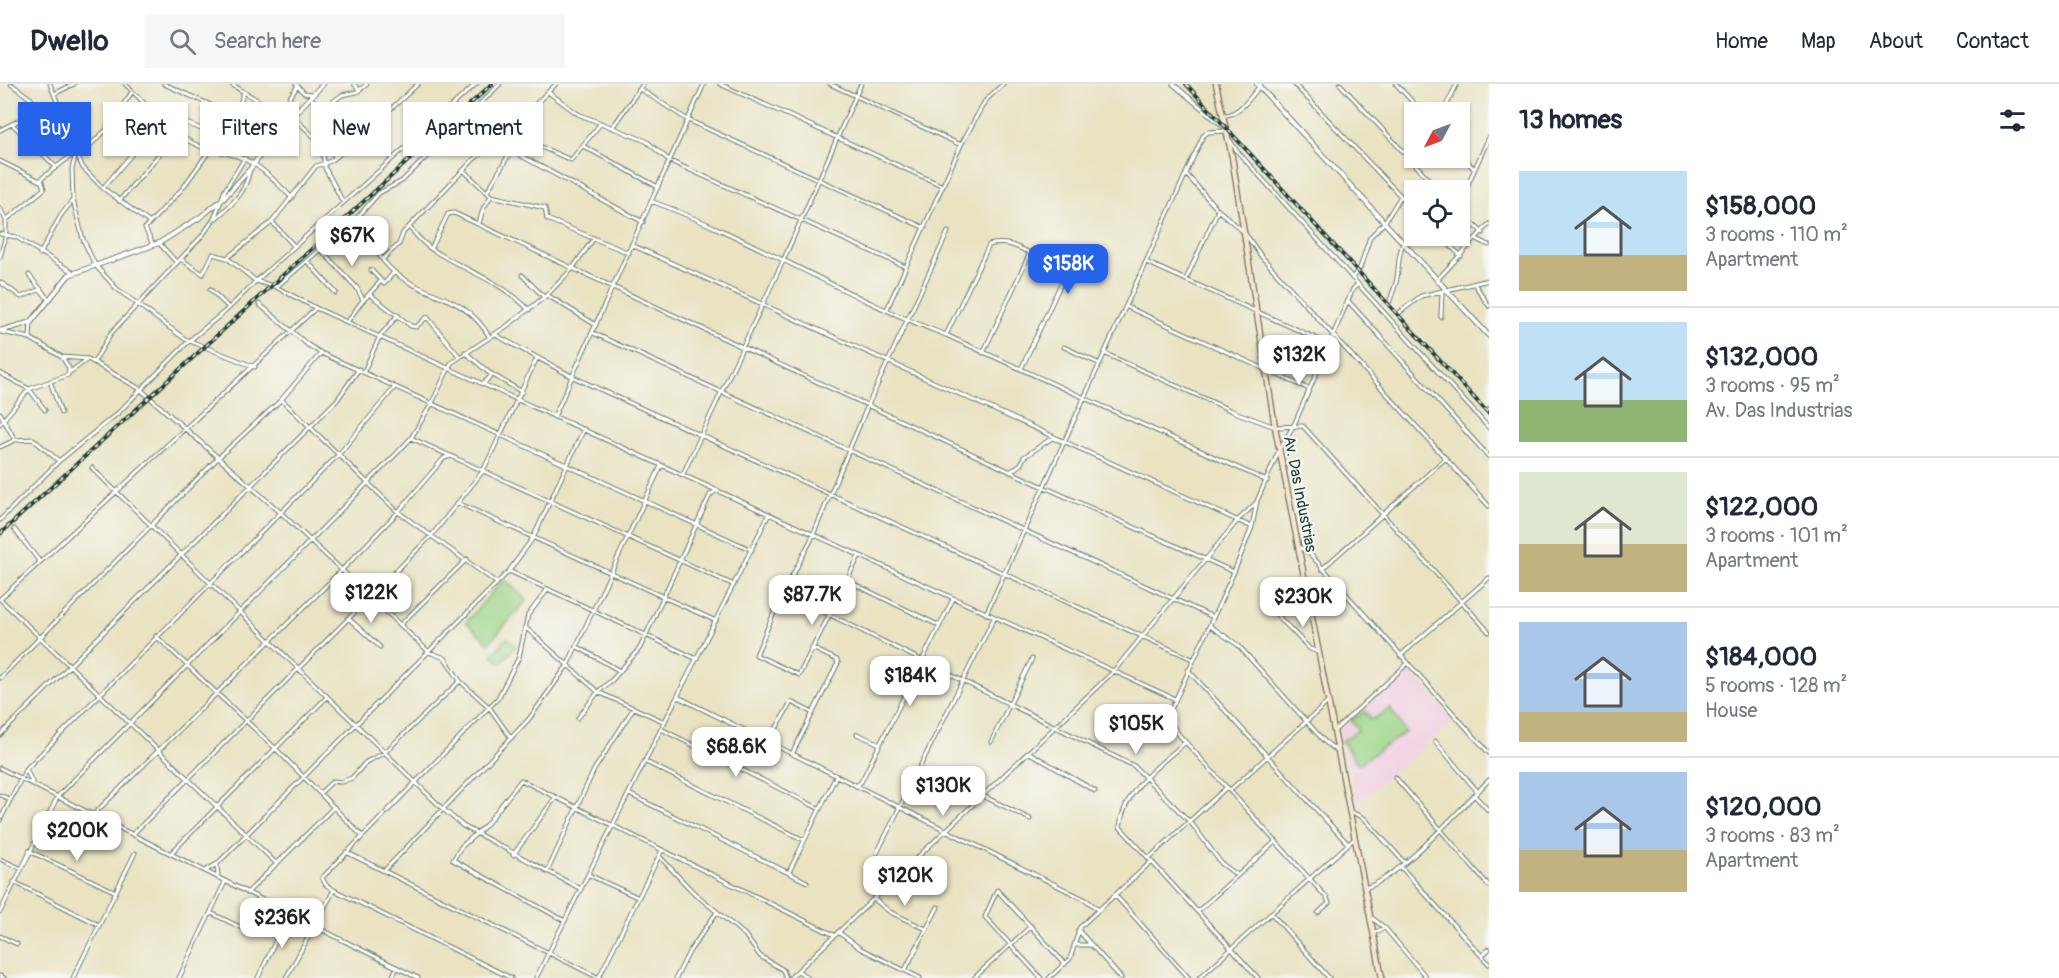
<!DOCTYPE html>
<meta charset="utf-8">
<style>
:root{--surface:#fff;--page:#f6f6f7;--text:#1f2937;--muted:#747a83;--line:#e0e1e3;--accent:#2563eb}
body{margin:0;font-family:Pangolin,sans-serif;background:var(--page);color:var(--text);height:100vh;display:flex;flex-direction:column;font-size:22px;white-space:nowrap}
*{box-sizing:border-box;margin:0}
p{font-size:20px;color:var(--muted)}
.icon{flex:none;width:33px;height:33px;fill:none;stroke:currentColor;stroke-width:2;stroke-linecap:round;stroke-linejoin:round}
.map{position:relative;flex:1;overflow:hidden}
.details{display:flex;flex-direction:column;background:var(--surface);width:570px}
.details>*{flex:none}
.hud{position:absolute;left:18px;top:18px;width:570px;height:54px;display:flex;gap:12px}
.needle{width:39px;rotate:229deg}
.buttons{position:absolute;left:1404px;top:18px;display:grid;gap:12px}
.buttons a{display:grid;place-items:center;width:66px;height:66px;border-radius:0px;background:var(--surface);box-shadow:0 2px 4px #0004;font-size:30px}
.price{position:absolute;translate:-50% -51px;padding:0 14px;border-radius:12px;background:#fff;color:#222;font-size:20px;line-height:39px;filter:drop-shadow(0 2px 3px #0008)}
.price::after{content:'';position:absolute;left:50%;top:36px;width:18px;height:14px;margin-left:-9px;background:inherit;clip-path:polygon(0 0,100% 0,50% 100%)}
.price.active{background:var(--accent);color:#fff}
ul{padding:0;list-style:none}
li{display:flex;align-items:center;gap:18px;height:150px;padding:0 30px}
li+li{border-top:2px solid var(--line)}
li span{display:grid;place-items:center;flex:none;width:168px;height:120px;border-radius:0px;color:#555}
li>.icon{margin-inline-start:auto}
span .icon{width:72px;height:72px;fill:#fffc;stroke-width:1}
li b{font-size:26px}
h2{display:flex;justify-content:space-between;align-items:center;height:72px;padding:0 30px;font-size:26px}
.tag{padding:0 21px;border-radius:0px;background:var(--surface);box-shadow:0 2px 4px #0004;font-size:21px;line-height:54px}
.tag.active{background:var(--accent);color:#fff}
header{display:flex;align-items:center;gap:36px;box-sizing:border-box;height:84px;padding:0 30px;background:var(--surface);border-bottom:2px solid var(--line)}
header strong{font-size:28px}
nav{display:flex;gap:33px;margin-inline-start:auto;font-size:21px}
.search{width:420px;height:54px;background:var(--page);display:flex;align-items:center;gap:15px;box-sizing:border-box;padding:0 21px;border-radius:0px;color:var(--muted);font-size:22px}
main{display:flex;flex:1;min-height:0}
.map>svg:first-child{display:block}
</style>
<header>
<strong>Dwello</strong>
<div class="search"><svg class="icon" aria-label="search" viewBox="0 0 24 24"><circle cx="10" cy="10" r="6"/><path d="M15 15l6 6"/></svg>Search here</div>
<nav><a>Home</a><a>Map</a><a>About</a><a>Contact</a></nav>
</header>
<main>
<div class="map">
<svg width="1489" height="894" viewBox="0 0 1489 894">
<rect width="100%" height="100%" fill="#f6f6f2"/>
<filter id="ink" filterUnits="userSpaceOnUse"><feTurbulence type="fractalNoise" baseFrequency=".0167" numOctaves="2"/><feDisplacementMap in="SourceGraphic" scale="12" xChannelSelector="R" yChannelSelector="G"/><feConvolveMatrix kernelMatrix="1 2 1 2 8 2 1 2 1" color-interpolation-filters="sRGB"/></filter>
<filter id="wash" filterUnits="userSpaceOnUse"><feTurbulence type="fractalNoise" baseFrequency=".008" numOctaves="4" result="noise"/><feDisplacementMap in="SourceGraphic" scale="24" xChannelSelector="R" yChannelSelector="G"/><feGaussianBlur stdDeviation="1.35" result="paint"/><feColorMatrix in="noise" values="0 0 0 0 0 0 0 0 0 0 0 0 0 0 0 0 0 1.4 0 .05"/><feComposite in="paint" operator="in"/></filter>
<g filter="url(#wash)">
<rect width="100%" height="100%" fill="#e9e3c2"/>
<path fill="#f2cfe2" d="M1407,585L1454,637L1357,719L1339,646Z"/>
<path fill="#9fd789" stroke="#5f8a5e" stroke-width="1.5" d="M504,495L527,516L489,559L466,538Z
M507,554L516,562L501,579L492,571Z
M1390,624L1406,648L1358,680L1342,657L1358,646L1351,636L1365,627L1372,636Z"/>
</g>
<g filter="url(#ink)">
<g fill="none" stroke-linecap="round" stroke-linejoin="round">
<g stroke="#676" stroke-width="5">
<path id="minor" d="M11,0L31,15L43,30L64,35L76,69L72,85L73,116L61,131L40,170
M50,0L64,35
M125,0C154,27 171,54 210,66
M164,0L275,50
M231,0L244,8
M296,0L304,9L313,10
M354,0L359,6
M720,0L943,102
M830,0L961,61
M1173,0L1224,43
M1294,0L1414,126
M1340,0L1439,106
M1396,0L1422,28
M640,5L688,36L925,144
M548,8L578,30L646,57L670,77L906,183
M54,10L74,0
M311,14L323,25L342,11L357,8L367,0
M332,19L356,57
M280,28L297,3
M1443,28L1457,0
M1223,31C1237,33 1253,11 1261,0
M292,32L336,73
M466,35L490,55L643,138
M520,35L539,62L571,76L601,39
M12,40L56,83
M612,44L643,0
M0,46L39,26
M1229,55L1237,67L1489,344
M317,57L345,39
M583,62L658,103
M322,63L325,84L343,118
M223,67L244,8L289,35
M1460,69L1474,85
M78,73L106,46L132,8
M78,73L83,84L103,104
M1408,73L1414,66
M0,77L40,97
M464,87L491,112L545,124L547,135L629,169
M1186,90L1218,126L1244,148L1261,172L1489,422
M487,108L511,67
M73,116L83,155L95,181L117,205L185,255L255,283
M119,117L176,51
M651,117C752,154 845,213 946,251L1267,397
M1460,118L1489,53
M0,124L6,136L44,105L41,95L72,71
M1460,128L1483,149
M216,134C234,119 246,108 250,85
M272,138L294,162
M150,139L103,104L161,36L169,32L226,55
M479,140L483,125L491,112
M409,143C416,151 423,160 433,166C465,187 502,197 529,226
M0,150L16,153L74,189
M1440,152L1461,172
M1477,155L1489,161
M159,159L177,179
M153,161L145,144L182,105L210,66C250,71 265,86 292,114
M632,161L1252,443
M431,165L448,130L454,129L1024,394L1234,488
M321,166L357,204L363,216
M0,173L6,151V136
M227,174L256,197L476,0
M383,175L399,160L403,149L474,75L503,52L556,0
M182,176L203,190L213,170L227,174L272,138L316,82L331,77L356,57L418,0
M307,177L336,209
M1146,178L1329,260
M371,186L384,200L394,188
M29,191L49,216
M522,191L544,213
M1352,194L1360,184L1370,153L1384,139L1401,112
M1186,195L1218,126
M1437,196L1489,140
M0,198L21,213L41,205
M1475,201L1489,222
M276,203L357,134
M210,205L229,224
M369,210L411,242L416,243L427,233L459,272
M547,211L596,241
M1390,217C1392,209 1397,198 1397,194C1399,181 1398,172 1403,159
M1349,218L1489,373
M259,220L308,261L321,269L752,466
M1127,223L1309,305
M887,225L961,61L985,17L1003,0
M1399,229L1421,212L1489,196
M1441,233L1442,208
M348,237L360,220L380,198
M31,238L30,254L62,273L88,275L140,305L280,428L429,568L445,574L460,597L489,623L511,654
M1,248L30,254
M593,249L1213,533
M494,250L573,293L1192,575
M946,251L989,161C1006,157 1016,162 1030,169L983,269
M489,252C463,209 427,215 394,188C378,174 366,152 357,134L379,109L402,97L500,0
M1064,263L1100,280
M465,268L488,288L522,308
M1106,270L1232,327L1275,343L1303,342L1489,548
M94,278L111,249L202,152L214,135L225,106L245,74
M1021,285L1065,191L1067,180L1047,171L1031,169
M364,287L380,252L398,231
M70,288L88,275
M0,289L29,305L45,326
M484,299L492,291
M51,300L61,329
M282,316L398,428L497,499
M1488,326L1489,325
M0,329L15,356L33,355L59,377
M554,333L704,0
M0,340L29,305L68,291L69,284L62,273
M411,354L734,501
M0,363L15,356
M92,384L444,726L463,742L581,805
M1010,388L1021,380L1024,373L1052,354L1062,357
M683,390L783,177L861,0
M458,419L716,537
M0,436L59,377L118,329L189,257L229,224L256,197L276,203L316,224L1175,615
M14,445L40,478
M1298,462L1310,470L1489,669
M859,472L799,591L756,571L779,517L811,456L868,321L948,148
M1322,485L1446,374
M509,487L697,575
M846,496L940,542
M784,508L1134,682L1192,740L1221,779L1237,791
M0,515L316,224
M0,515L277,780
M1275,529L1310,565L1318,568
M986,530L1203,52L1208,48L1226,47
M348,534L380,563
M400,541L467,475
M1210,542L1238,561L1324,657L1338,668
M525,543L598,608L665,638
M156,552L275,664L362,752
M576,562L620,587
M1400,572L1489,494
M1188,586L1348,760
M0,594L219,373L281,316L321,269
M678,613L1086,816L1099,826
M578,634L598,608L613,595L640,564L710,411L717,406
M661,645L820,725
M1334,647L1407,580
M857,650L880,660
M0,651L310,343L337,316L359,285
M1435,657L1477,707
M991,658L1032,575
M1186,658C1159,681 1124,705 1120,743L1258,894
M768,659L791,618L813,629
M1028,668L1095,707
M792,670L838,579L837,576L812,564
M646,678L804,756
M0,684L418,894
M26,685L33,700
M1395,693L1489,802
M856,702L861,698L953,515
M1230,706L1328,618
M320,709L333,697L341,698L352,694L366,678L384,669L460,597
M629,710L807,798
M0,711L9,715
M981,711L1030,735
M1474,711L1489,727
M1349,727L1364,734L1404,778
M94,730L341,487L398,428L444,374L452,372
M0,736L26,685L339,370L395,303
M133,750L432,451L483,387L537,274
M29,767L116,808
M346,768L599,894
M171,769L327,613
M877,769L994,534
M513,771L556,713
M659,772L693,808L745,851L760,872L783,886L786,894
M1149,774L1227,703
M0,775L20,784
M217,780L218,794
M1400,782L1489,880
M205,787L217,780L509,487L533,454L584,345
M384,787L529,635L567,582L661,382
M547,788L594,686L633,625
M789,788L836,692
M589,791L637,813
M14,798L99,841
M1364,804C1397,797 1463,722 1489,696
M247,809L334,723
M1115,811L1189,894
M874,815L890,828L926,845
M1198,827L1276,757
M0,828L58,712L399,367L411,354L432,319L451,279L507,242L547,211L572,185L594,154
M211,829L242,844
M1271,829L1329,894
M1318,829L1329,819L1327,814L1181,653L1170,639L1168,632L1234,488L1252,443L1257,417L1280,364L1294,341L1353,205L1358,200
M1372,834L1385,844L1427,894
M565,837L453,776L461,763L486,741L521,696L834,851
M1078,846L1121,894
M838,848L861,865L920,894
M1373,849L1385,844
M0,852L17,860
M1075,861H1091
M1482,872L1489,865
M905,886L938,823
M798,887L808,894
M0,892L4,894
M599,893L662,766
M73,894L135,769
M179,894L225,798
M258,894L289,829
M286,894L334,806
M392,894L397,883
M511,894L334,806L326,801L322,794L498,614L519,573L528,531L548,505
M536,894L769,430
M676,894L689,868L717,828
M790,894L1113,588L1238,436L1256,419
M974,894L1031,842
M1041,894L985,833L997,806L1065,880
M1049,894L1070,875L1080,843L1152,777
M1199,894L1354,755"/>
</g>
<g stroke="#676" stroke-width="6">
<path id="tertiary" d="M1257,0L1489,252
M0,247L31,238L69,191L159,159L199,134L223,115L251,84L275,50L323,0"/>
</g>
<g stroke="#676" stroke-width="7">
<path id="secondary" d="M1216,0L1232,73L1275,343L1382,894"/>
</g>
<use href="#minor" stroke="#fff" stroke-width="3"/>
<use href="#tertiary" stroke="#fff" stroke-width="4"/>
<use href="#secondary" stroke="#fbe5cf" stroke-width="4.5"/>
<g stroke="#1f3d34" stroke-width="4">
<path id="rail" d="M1186,0L1489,330
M0,450L492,0"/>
</g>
<use href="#rail" stroke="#f6f6f2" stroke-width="1.5" stroke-dasharray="4.5" stroke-linecap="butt"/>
</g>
</g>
<g text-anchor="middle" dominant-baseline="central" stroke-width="4.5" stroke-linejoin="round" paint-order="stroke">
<g font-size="16" fill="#1f3d34" stroke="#f6f6f2">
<text transform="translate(1300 410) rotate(79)">Av. Das Industrias</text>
</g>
</g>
</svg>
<div class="buttons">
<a><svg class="needle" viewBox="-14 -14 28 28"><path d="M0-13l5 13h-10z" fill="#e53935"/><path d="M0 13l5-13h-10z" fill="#747a83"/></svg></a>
<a><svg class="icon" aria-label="locate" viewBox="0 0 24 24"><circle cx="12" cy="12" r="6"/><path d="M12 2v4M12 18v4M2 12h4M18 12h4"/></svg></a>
</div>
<b class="price" style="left:352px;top:183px">$67K</b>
<b class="price active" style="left:1068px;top:211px">$158K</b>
<b class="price" style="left:1299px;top:302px">$132K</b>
<b class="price" style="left:371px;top:540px">$122K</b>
<b class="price" style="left:812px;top:542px">$87.7K</b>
<b class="price" style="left:1303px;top:544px">$230K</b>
<b class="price" style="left:910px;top:623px">$184K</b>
<b class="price" style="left:1136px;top:671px">$105K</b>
<b class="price" style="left:736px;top:694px">$68.6K</b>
<b class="price" style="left:943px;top:733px">$130K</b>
<b class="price" style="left:77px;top:778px">$200K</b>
<b class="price" style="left:905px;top:823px">$120K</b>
<b class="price" style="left:282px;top:865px">$236K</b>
<div class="hud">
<a class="tag active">Buy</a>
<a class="tag">Rent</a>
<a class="tag">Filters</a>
<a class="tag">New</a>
<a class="tag">Apartment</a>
</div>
</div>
<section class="details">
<h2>13 homes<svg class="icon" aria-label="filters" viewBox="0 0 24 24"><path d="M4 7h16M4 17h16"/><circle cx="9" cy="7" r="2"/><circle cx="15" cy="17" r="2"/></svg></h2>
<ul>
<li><span style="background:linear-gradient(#bfe0f5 70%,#c2b280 0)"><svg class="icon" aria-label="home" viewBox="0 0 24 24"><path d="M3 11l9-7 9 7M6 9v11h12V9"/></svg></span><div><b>$158,000</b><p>3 rooms · 110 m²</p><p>Apartment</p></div></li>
<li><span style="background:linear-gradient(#bfe0f5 65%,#8fb573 0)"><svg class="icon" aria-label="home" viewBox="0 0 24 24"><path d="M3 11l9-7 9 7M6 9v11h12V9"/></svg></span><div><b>$132,000</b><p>3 rooms · 95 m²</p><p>Av. Das Industrias</p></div></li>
<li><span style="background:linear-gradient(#dfe7d0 60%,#c2b280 0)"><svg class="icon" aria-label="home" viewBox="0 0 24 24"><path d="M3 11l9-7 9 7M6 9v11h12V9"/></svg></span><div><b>$122,000</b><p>3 rooms · 101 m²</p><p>Apartment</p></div></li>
<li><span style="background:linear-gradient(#a9c7e8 75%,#c2b280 0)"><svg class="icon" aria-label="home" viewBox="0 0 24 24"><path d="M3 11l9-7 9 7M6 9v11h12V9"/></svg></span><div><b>$184,000</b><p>5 rooms · 128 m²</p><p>House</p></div></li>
<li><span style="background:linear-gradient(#a9c7e8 65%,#c2b280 0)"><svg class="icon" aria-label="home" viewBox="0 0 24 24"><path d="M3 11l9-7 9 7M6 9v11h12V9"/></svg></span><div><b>$120,000</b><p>3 rooms · 83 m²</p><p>Apartment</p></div></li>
</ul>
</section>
</main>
